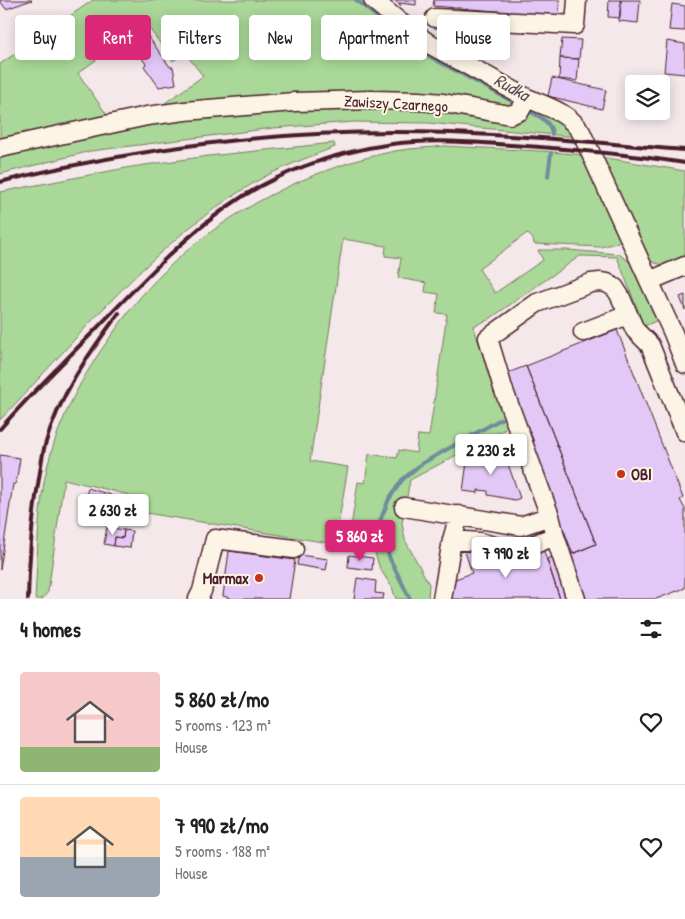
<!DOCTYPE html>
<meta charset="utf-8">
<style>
:root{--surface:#fff;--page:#f2f2f2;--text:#202124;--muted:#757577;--line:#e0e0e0;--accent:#db2777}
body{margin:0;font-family:"Patrick Hand",sans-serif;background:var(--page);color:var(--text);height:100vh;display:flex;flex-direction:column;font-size:19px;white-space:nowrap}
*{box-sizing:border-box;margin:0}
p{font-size:16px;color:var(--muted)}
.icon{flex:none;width:28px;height:28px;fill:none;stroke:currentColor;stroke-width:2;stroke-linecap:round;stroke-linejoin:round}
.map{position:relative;height:599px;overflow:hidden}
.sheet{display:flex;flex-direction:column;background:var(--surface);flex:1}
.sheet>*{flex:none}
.banner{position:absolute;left:15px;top:15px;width:655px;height:45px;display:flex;gap:10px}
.controls{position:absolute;left:625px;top:75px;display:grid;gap:10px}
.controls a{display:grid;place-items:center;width:45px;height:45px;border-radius:5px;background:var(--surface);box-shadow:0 2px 12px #0003;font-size:25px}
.price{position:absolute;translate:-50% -42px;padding:0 11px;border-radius:5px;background:#fff;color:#222;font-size:16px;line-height:32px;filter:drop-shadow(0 1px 2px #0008)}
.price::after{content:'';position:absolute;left:50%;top:30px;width:15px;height:11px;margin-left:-8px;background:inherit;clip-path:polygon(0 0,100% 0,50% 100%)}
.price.active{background:var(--accent);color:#fff}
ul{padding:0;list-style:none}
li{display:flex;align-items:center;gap:15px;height:125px;padding:0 20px}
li+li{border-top:1px solid var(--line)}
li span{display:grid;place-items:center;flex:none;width:140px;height:100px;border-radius:5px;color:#555}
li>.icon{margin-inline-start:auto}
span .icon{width:60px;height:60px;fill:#fffc;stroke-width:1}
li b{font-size:21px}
h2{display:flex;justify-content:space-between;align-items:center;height:60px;padding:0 20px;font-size:21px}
.chip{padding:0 18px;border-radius:5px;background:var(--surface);box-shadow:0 2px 12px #0003;font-size:18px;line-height:45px}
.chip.active{background:var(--accent);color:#fff}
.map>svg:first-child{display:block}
</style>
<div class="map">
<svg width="685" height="599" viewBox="0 0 685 599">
<rect width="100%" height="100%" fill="#f4e8ea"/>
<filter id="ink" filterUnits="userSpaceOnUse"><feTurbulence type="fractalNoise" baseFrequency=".02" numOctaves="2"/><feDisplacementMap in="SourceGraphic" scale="10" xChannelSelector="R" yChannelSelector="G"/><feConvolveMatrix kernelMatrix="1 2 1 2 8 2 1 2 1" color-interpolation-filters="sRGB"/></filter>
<g filter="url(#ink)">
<path fill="#a9d898" stroke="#7a7c62" d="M93,0H364L388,20L518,99L512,109L442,99L158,108L203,76L185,53L173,61L146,24L78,73L109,118L0,143V64Z
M530,104L554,116L577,137L428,123L353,122L273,128L91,151L0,174V153L67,137L222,111L391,106L474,115Z
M334,143L335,147C307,158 278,168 252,184C152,243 79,338 0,420V192L131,167L208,156Z
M444,146L541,151L585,155L623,241L601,247L534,244L533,239L527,233L479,269L495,293L543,260L538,250H567L619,254L636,267L659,320L644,326L617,257L580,256L488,320L473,326L509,427L410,480L402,523L405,540L429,584L428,599H396L392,587L380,569L374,550L348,546L358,482L365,483L369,454L397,458L399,450L416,453L418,435L429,436L447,314L436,313L439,294L425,292L426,283L398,278L401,258L385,256L386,246L343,239L310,461L348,467L335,544L146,513L129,495L64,479L48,592L42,599H35C38,556 37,505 48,464C60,417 83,375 111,336C127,313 144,291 164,272C223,212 313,167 395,151C411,148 428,148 444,146Z
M601,157L685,171V258C670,264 664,268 648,260Z"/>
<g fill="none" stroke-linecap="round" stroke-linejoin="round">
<path stroke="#708d9c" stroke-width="4" d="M356,0L418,50L517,104
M525,109C536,115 551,120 552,134
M548,176L551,153
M410,599L390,559L381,532L380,521L389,499L402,480L421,464L501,419"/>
</g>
<path fill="#e3c8f7" stroke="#4a1f2b" d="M1,0H32L6,9L0,1Z
M394,0H416V5L399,3L401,6Z
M434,0H560L559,16L433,6Z
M609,0H621L620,18L608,17Z
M621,0H640L638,23L619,21Z
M672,4L685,6V31L669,30Z
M145,32L170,67H173L176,84L159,87L144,66L146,64L131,43Z
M562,39L581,40L579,59L560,58Z
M667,41L685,44V74L664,72Z
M560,58L579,59L577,81L559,79Z
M552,78L606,90L602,109L548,96Z
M685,295V310L680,297Z
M617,330L683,498L680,500L685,509V588L656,599H583L566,556L596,544L526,366Z
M526,366L596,544L573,554L534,453L532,442H534L530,432L528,433L505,374Z
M502,447L520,498L515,500L488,495V491L478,490V493L463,491L467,462L471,463L472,457Z
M0,455L20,458L16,484H13L0,570Z
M88,488L111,495L108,509L84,503Z
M107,527L124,530L123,538L115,537L114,546L104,544Z
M124,530L132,531L130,548L114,546L115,537L123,538Z
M471,547L475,559L490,554L494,566L543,549L560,599H447L450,581L472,573L464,549Z
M229,551L295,560L289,599H233L223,596Z
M299,555L328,559L326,570L297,565Z
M349,555L373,558L372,570L348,567Z
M556,556L572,599H560L547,559Z
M357,578L376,581L375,593L384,594L383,599H354Z"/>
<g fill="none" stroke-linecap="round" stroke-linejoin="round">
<g stroke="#4a1f2b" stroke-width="21">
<path id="minor" d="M373,0L401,23L431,45L527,98
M435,18L575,25L577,0
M0,148L147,116L185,111L294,102L371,100L419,101L443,103L510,115L520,111L527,98C548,107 568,112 581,132L673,333L685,364
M649,281L685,266
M583,332L628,315
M404,507L521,526L550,516
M452,540L480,542L508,550L518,551L555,536
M198,599L202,591L215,539L294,549
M442,599L452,540L459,515
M576,599L555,536L550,516L503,388L488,338L537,303L591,283L600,282L607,283L615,288L620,296L635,330L650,345L685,432"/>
</g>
<use href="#minor" stroke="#fcf5e5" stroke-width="18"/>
<path stroke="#4a1f2b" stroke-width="4" d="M0,182C129,150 261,132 394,132C491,132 588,142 685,150
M0,429C30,394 64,362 96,329C138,286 178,242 227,207C274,173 335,152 392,144C432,139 471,142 511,145C569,149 627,154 685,163
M28,599C29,558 32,518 39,478C41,467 42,455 45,445C59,396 89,353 119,313"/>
</g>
</g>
<g fill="#c8321e" stroke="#fcf5e5" stroke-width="2">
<circle cx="621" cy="474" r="5"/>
<circle cx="259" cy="578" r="5"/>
</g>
<g text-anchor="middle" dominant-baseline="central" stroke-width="4" stroke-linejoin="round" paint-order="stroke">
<g font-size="16" fill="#4a1f2b" stroke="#fcf5e5">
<text transform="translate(396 103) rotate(3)">Zawiszy Czarnego</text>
</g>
<g font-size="16" font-weight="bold" fill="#4a1f2b" stroke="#fcf5e5" text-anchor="start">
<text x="631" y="474">OBI</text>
<text x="249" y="578" text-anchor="end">Marmax</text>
</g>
<g font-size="18" font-style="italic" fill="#5a4d5a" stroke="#fcf5e5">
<text transform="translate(512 87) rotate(29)">Rudka</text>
</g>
</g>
</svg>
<div class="controls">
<a><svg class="icon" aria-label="layers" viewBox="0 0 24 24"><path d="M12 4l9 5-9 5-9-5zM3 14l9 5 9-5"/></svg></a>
</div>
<b class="price" style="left:491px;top:476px">2 230 zł</b>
<b class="price" style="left:113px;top:536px">2 630 zł</b>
<b class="price active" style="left:360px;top:562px">5 860 zł</b>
<b class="price" style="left:506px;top:579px">7 990 zł</b>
<div class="banner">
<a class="chip">Buy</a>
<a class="chip active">Rent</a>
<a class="chip">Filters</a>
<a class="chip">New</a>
<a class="chip">Apartment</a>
<a class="chip">House</a>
</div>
</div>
<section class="sheet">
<h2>4 homes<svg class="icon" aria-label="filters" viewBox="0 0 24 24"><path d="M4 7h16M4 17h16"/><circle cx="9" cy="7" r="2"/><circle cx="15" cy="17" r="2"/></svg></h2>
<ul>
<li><span style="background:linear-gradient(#f6c9c9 75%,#8fb573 0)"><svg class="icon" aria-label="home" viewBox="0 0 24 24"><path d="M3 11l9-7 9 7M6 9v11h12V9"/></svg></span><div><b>5 860 zł/mo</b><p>5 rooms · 123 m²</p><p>House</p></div><svg class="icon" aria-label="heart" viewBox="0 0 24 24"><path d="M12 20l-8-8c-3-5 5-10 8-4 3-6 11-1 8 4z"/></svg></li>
<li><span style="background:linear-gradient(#ffd9b3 60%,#9aa5b1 0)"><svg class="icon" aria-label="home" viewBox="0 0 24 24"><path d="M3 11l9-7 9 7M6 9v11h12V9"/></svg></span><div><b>7 990 zł/mo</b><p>5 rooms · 188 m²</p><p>House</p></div><svg class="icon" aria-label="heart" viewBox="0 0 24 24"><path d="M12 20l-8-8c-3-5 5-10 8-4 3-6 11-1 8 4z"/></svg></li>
</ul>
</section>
